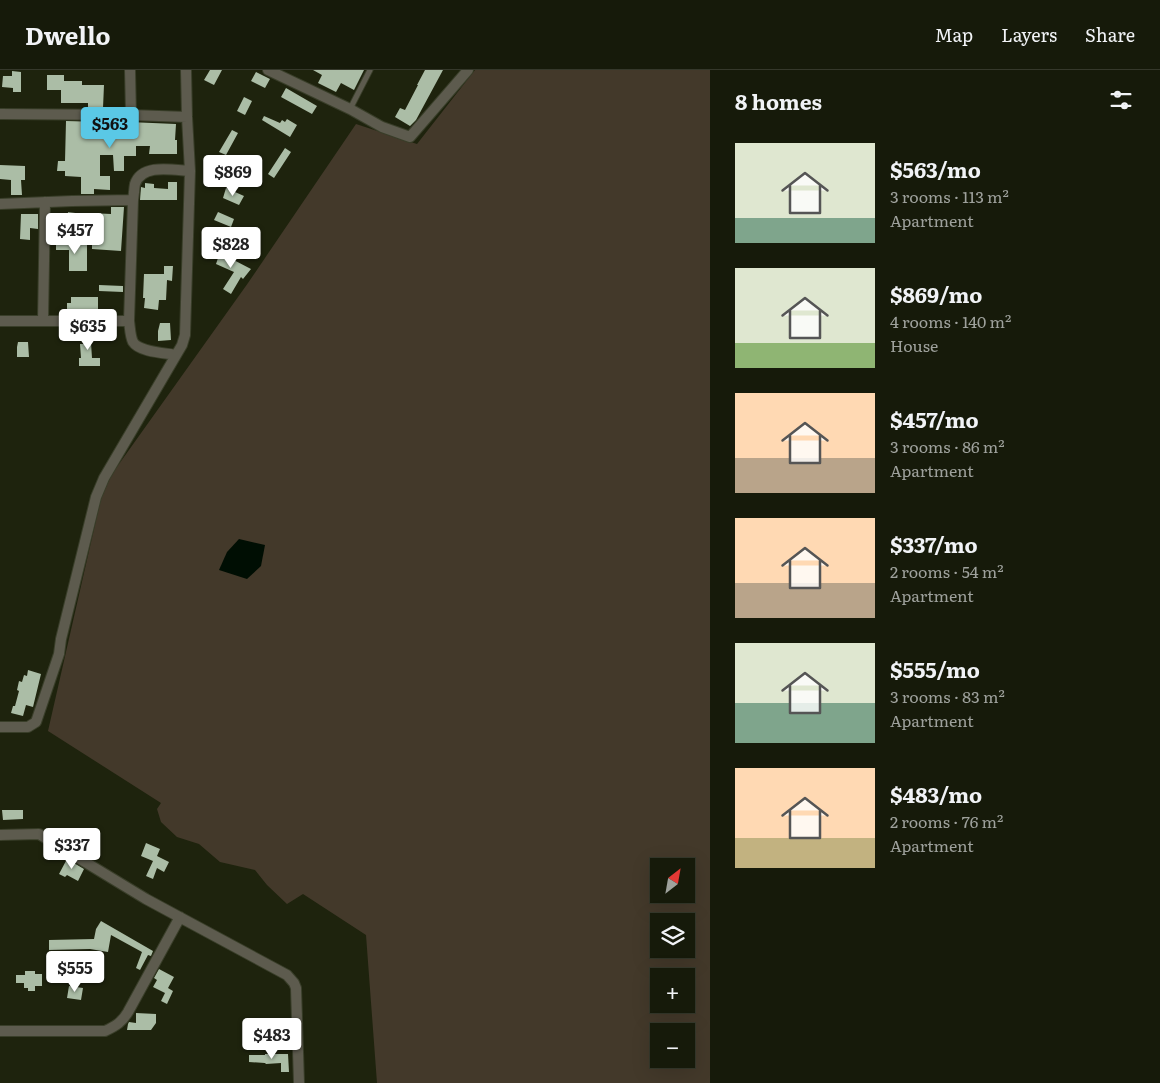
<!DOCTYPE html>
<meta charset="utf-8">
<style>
:root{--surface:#161a0a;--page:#1f2313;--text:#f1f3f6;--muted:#9ea19c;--line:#35382b;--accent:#5ac8e6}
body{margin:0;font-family:Literata,serif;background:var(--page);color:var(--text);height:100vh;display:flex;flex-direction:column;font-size:19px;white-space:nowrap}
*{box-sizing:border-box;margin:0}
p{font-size:16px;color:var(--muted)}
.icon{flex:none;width:28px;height:28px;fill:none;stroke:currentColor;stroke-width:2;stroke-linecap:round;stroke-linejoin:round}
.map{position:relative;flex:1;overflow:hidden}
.sheet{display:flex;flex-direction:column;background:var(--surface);width:450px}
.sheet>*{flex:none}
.needle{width:32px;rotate:31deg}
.controls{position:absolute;left:650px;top:788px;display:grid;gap:10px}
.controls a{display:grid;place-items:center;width:45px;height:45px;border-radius:0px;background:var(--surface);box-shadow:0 5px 20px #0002,0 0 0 1px var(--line);font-size:25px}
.price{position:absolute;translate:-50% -42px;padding:0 11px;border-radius:5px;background:#fff;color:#222;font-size:16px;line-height:32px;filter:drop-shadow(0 1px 2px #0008)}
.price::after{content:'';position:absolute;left:50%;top:30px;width:15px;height:11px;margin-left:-8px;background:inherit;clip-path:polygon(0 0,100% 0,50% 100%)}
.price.current{background:var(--accent);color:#111}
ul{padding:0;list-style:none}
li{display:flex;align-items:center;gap:15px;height:125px;padding:0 25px}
li span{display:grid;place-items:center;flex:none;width:140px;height:100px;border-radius:0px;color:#555}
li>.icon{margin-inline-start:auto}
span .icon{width:60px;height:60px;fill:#fffc;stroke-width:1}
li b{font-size:21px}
h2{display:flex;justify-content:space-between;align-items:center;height:60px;padding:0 25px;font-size:21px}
header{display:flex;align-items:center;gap:30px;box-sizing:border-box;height:70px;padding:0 25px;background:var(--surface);border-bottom:1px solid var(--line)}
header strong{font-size:24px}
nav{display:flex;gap:28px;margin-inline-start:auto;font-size:18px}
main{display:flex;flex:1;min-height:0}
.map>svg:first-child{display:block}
</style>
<header>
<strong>Dwello</strong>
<nav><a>Map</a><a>Layers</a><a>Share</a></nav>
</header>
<main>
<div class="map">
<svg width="710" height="1013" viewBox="0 0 710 1013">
<rect width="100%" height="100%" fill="#1e230d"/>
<path fill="#43392a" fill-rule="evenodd" d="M475,0H710V1013H377L366,865L303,824L287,834L267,815L255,800L220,792L199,774L177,767L161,752L157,739L161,733L48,661L104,415L248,213L356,54L417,74ZM659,796H686V824H659ZM659,851H686V879H659ZM659,906H686V934H659ZM659,961H686V989H659Z"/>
<path fill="#000e03" d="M239,469L265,475L261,496L247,509L219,500L227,482Z"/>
<path fill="#abbda6" d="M210,0H222L214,15L204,10Z
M313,0H364L354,20L341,13L336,22L318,13L322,5Z
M425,0H443L416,50L410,56L395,47L400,38L405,40L418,15H417Z
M12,1L21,2V22H13V18L2,17L3,6H12Z
M256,2L270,9L265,18L251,11Z
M47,5H64V11H82V15H104L103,38H88V33H61V20H47Z
M286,18L317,36L312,44L281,27Z
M244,27L252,31L245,45L237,41Z
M264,46L280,53L282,50L285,52L287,49L297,55L290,67L262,50Z
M66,51L103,52V60L128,61L129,52L176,54L175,70H177V84H149L150,76H136V86H124V101H114L113,85H100V106H110V120L94,119V124H81V107L65,106V101H57L58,91H65Z
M232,60L238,63L226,85L219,82Z
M285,78L291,82L274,108L268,104Z
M0,95L25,96V110H21L22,125H11V110L0,109Z
M168,112H177V130H140L141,117L145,118V113L154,114V118L168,119Z
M226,118L244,126L239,135L223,128Z
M111,137H124L121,181L92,179V159H89V157L67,155L68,142L90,145V143L111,144Z
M218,142L234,149L231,157L214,150Z
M21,144H38V159L30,158V170L20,169Z
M56,170H64V173L87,174V201H69V180H56Z
M215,178L227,182L226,186L251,199L243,209L241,207L231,224L223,219L234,202L216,194L218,188L213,187Z
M164,196H173L172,211L167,210L166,230H159L158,240L144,238L145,228H143L144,204H164Z
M99,215L123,216V222L99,221Z
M71,227H98V244H70V241H67V233H71Z
M160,253H170L171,270L158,271V261Z
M83,258H90L92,288H100V296H79V288H81L80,274H84Z
M18,272H28L29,287H17V277Z
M28,600L41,604L33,637L26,635L23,646L11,643L13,636H15L19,621L17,620L19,611L22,612L24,605L27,606Z
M2,740H23V749L3,750Z
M146,773L160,779L157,786L169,792L164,802L157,798L153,809L146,806L153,791L141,786Z
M67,789L84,799L78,811L67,805L65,807L59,804Z
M101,851L153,881L151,886L148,885L140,900L136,898L142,882L111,865L108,882L90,879L49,880V870L94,869L96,859Z
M159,899L174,907L168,918L173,921L167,934L161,931L165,923L153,917L157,910L154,908Z
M25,901H35V904H42V916H35V921H28V918H24V913H16V905H25Z
M69,916L83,918L81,930L67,928Z
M136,943L156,944V953L151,960H127L128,954L129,952L136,953Z
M265,984H288L289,1002H281V993L266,994L265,993L249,992V985H265Z"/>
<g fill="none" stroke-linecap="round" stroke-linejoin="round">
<g stroke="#393e29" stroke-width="7">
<path id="service" d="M350,39L370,0"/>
</g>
<g stroke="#393e29" stroke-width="12">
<path id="minor" d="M130,0L131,45
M268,0L350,39L382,57L410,67L468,0
M0,44L131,45L187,47
M0,134L72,131L133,130
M0,251H129
M43,251L45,132
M176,285C165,283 139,282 133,272C130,266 130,257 129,251L133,130C134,125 134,119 135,114C142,93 173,100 190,101
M0,657H28L36,652L59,584L61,569L96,427L104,408L182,275L185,265L190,101L187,47L186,0
M0,765L39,764L146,829L287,905L294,913L296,918L299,1013
M0,961H105C116,956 122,952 128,942L180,847"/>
</g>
<use href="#service" stroke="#5d5b4e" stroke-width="5"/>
<use href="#minor" stroke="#5d5b4e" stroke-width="10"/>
</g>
</svg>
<div class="controls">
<a><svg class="needle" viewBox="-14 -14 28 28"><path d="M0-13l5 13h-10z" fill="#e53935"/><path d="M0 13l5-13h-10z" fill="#9ea19c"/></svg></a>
<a><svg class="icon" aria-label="layers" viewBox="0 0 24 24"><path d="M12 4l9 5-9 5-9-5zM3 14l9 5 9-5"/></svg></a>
<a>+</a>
<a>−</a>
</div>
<b class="price current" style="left:110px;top:79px">$563</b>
<b class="price" style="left:233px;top:127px">$869</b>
<b class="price" style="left:75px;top:185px">$457</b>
<b class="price" style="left:231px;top:199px">$828</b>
<b class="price" style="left:88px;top:281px">$635</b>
<b class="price" style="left:72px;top:800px">$337</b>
<b class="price" style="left:75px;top:923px">$555</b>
<b class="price" style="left:272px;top:990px">$483</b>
</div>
<section class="sheet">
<h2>8 homes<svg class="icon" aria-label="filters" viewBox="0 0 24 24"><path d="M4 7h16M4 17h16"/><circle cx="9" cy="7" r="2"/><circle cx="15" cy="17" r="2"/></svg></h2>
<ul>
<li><span style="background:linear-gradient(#dfe7d0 75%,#7fa58c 0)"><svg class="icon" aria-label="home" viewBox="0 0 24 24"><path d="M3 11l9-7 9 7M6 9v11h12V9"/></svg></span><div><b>$563/mo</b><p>3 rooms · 113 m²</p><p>Apartment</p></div></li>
<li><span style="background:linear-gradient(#dfe7d0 75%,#8fb573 0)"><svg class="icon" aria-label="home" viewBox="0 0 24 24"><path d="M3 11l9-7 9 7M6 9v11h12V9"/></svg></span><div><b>$869/mo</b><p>4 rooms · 140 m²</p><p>House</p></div></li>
<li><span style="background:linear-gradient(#ffd9b3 65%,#b9a48a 0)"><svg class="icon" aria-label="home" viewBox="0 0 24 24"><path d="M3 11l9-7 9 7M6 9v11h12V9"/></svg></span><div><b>$457/mo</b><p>3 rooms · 86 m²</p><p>Apartment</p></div></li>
<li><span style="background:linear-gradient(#ffd9b3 65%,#b9a48a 0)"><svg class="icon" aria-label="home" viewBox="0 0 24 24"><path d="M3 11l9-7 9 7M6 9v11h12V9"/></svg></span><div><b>$337/mo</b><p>2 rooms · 54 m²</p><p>Apartment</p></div></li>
<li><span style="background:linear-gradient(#dfe7d0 60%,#7fa58c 0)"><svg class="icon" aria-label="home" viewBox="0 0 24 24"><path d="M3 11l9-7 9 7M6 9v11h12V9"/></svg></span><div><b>$555/mo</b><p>3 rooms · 83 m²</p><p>Apartment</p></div></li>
<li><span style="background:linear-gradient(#ffd9b3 70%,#c2b280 0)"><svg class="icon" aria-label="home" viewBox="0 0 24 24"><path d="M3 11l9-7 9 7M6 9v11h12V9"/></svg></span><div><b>$483/mo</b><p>2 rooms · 76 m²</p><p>Apartment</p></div></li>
</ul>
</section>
</main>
